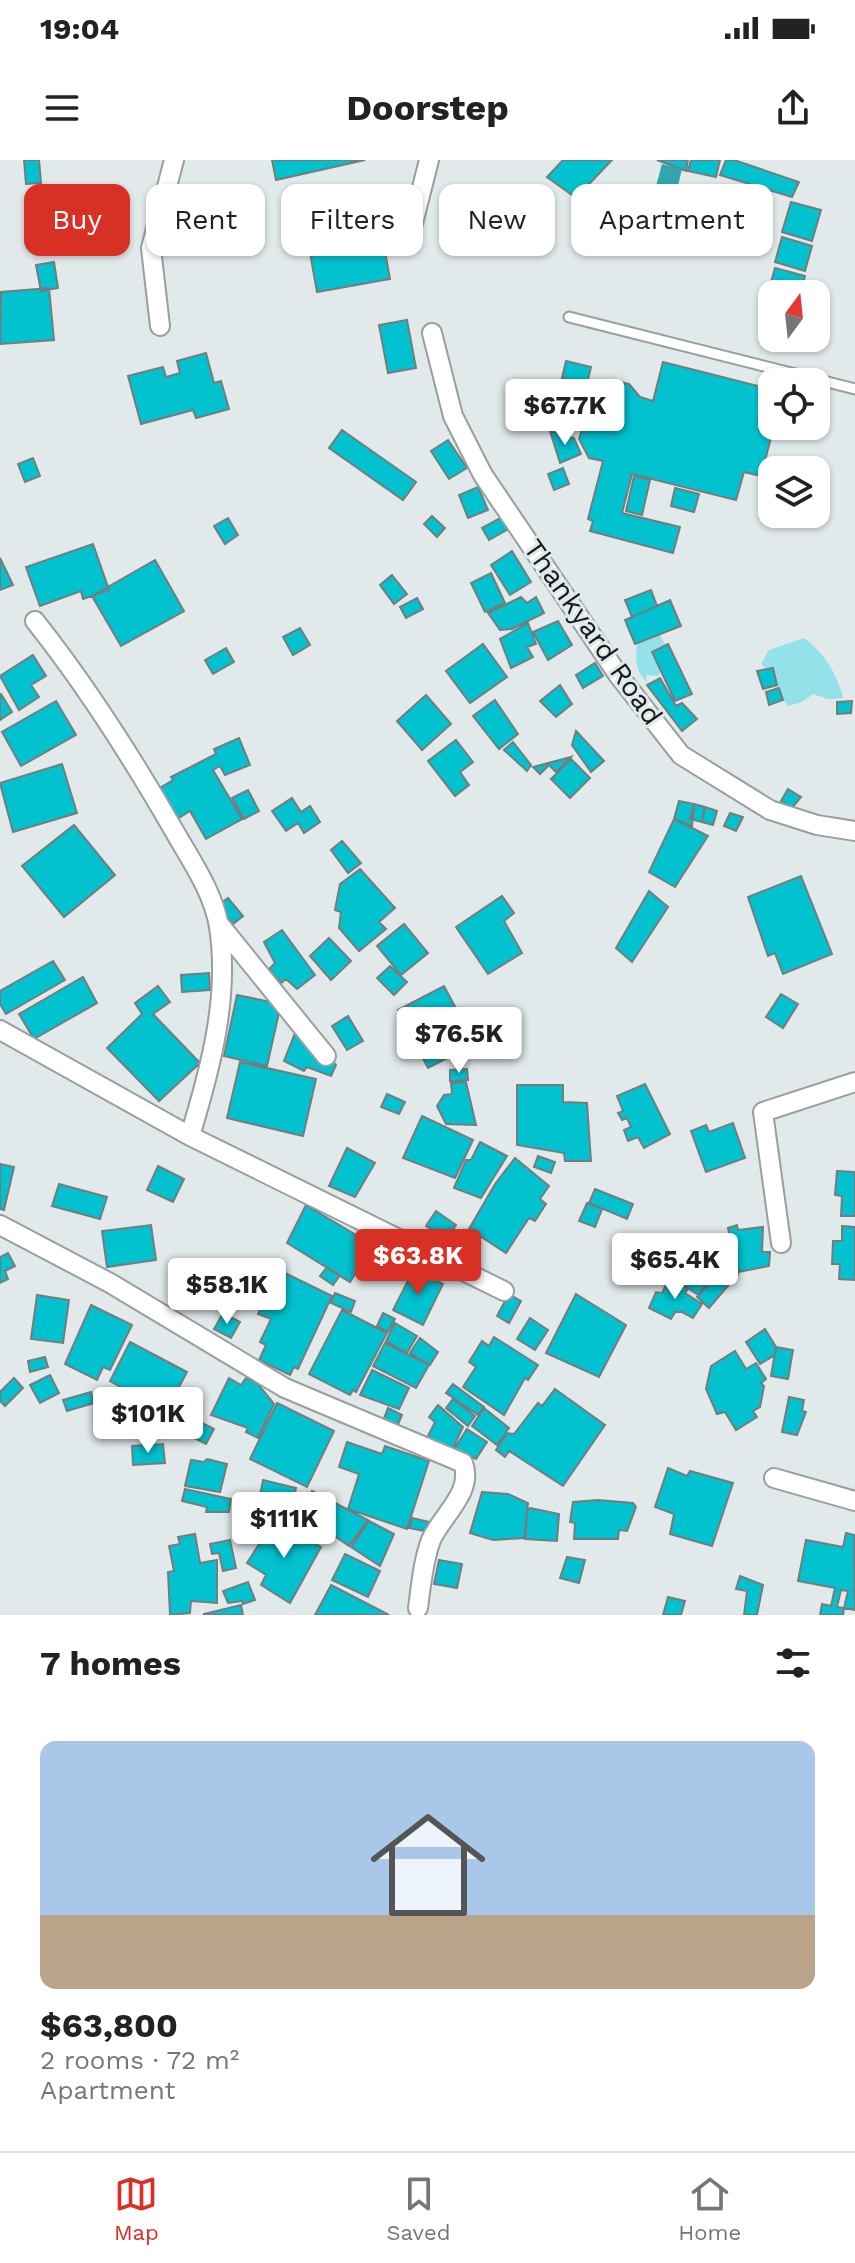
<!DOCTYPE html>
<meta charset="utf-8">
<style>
:root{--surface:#fff;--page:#f6f6f6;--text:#222;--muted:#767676;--line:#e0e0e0;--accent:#d93025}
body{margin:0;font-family:"Work Sans",sans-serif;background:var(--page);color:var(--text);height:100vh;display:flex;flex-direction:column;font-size:30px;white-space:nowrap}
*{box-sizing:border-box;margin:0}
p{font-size:26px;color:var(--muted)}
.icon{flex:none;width:44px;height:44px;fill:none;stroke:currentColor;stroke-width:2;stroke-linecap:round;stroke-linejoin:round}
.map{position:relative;height:1455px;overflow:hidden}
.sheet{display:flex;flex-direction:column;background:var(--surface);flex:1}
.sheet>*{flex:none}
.top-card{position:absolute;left:24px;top:24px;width:808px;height:72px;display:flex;gap:16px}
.needle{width:52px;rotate:15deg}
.buttons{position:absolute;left:758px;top:120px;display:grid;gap:16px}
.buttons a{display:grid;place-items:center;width:72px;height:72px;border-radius:16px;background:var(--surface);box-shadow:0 2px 6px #0004;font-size:40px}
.price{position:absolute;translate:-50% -68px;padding:0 18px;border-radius:8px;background:#fff;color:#222;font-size:26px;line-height:52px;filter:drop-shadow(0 2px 4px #0008)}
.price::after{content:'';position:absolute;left:50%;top:48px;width:24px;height:18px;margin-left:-12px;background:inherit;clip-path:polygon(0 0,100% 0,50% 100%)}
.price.selected{background:var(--accent);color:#fff}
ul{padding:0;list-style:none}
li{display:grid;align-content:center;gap:16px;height:424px;padding:0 40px}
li+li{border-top:2px solid var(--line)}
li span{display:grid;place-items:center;height:248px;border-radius:16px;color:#555}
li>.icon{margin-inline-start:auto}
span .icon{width:144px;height:144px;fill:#fffc;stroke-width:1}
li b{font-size:34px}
h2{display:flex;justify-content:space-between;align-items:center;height:96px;padding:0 40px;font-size:34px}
.pill{padding:0 28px;border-radius:16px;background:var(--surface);box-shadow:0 2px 6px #0004;font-size:28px;line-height:72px}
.pill.selected{background:var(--accent);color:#fff}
.status{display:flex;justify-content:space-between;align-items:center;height:56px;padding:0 40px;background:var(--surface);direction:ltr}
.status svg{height:22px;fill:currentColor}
header{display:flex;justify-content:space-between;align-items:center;height:104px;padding:0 40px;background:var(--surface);font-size:36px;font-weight:700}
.tab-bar{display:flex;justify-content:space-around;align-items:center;height:112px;border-top:2px solid var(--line);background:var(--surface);font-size:22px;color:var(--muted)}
.tab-bar a{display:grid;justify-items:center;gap:4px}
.tab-bar .selected{color:var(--accent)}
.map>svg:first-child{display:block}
</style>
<div class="status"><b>19:04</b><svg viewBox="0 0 49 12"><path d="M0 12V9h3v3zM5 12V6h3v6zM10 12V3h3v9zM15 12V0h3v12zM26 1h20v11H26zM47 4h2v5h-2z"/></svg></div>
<header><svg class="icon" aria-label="menu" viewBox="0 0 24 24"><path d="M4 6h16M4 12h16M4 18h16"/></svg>Doorstep<svg class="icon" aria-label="share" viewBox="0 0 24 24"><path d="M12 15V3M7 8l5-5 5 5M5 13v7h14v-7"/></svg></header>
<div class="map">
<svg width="855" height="1455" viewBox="0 0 855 1455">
<rect width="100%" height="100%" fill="#e1e9ea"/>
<path fill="#93e1e9" d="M658,471L671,496L658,516L646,515L647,522C634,511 634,491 640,476Z
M804,478C824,493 837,513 843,538L828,539L813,534L802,542L788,546L772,524L771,513L761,504L769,490Z"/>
<path fill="#31a6b0" d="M662,4L682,9L668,67L649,63L645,75L634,72L640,51L651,53L653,45L646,43L647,36L653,37Z"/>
<path fill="#02c2cf" stroke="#757c7d" stroke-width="2" d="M24,0H39L41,23L26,24Z
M272,0H365L276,20Z
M563,0H612L576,38L547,17Z
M657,0H688L686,11Z
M691,0H720L716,17L688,11Z
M726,0H734L799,22L792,37L720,15Z
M375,36L390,119L317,132L302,48Z
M791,42L821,50L812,81L782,72Z
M54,49L64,68L46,77L37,58Z
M782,77L812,86L805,111L775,102Z
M54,102L58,128L41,131L36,105Z
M775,108L805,116L800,134L767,136Z
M49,128L54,180L0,184L1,132Z
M407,160L416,208L388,213L379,165Z
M206,193L214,223L221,221L229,249L196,258L193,250L141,264L128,216L163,207L166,217L180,213L177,201Z
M566,201L591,207L587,224L562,218Z
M663,202L766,228L758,258L772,261L774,266L761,316L744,312L736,340L632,314L622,353L680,367L673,393L590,371L593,361L588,359L603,301L589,298L579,279L595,226L615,221L629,224L640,237L653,241Z
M342,270L416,322L403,340L329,288Z
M550,271L574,278L581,294L560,303Z
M448,280L467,308L449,319L431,291Z
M33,298L40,316L25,322L18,304Z
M563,308L569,324L554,330L548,314Z
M634,316L650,320L642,355L626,351Z
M478,327L488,350L468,358L459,335Z
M675,328L699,334L694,352L671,346Z
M432,356L445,368L437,377L424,364Z
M504,356L510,368L489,380L482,368Z
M228,358L238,375L225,384L214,366Z
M93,384L109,430L83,439L81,431L40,446L26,407Z
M512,391L531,422L510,435L491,405Z
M0,398L13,425L0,430Z
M155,400L184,451L121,486L92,436Z
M491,413L505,443L485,452L471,423Z
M392,415L407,434L394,444L380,425Z
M651,430L657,446L632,457L625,440Z
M521,437L527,443L536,437L544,453L512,469L500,470L488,453Z
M417,438L423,449L406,458L400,447Z
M670,440L681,466L635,484L625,460Z
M558,461L572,485L548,500L533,472Z
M528,463L536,484L527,487L533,497L511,508L500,479Z
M300,468L310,485L293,495L283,477Z
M483,484L507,517L470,543L446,511Z
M668,484L692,534L675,541L652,492Z
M226,488L234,502L213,514L205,500Z
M33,495L46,516L31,525L39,537L19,550L0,516Z
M595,503L603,516L583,528L576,515Z
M773,508L777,525L763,529L757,511Z
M660,518L676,546L682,543L697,559L682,571L647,525Z
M560,525L572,544L556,557L540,541Z
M779,528L783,540L769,545L766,532Z
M1,534L12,552L0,560V535Z
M426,535L451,564L422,590L397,561Z
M495,540L518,574L499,589L473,556Z
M56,541L76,575L21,606L2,572Z
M852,541L851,553L837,554V542Z
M576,571L604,601L591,612L572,585Z
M239,578L250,605L225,615L220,606L213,610L242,659L206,679L190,651L174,661L156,630L173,620L171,617L216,594L214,589Z
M456,580L473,602L460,612L469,625L455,636L428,601Z
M513,582L531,605L527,611L504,590Z
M571,597L556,612L549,605L540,614L533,607Z
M571,599L590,618L570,638L551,619Z
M62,604L77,653L13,672L0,623Z
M788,629L801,637L792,648L781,641Z
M248,630L259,651L244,659L232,638Z
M292,638L301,652L310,646L320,662L304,673L298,663L286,671L272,651Z
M679,641L694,644L692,666L674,659Z
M694,644L705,647L702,662L690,659Z
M705,647L717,651L713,665L702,662Z
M730,653L743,657L736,671L724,666Z
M674,659L708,676L675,727L649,712Z
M74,665L115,715L64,757L22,706Z
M342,681L361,703L348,713L331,690Z
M360,709L395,748L379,762L386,769L359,791L339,768L341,752L335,750L340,724Z
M801,716L832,794L783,814L775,793L768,796L748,737Z
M649,731L668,747L632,802L616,788Z
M502,736L514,753L504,761L522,793L488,814L456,767Z
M228,738L243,756L233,764L218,745Z
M404,764L428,793L401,815L377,786Z
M282,770L315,815L297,829L286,819L281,823L269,809L275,803L264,782Z
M329,778L351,801L331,820L310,796Z
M53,801L65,820L6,854L0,844V831Z
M390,806L407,822L394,835L377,818Z
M209,813L210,830L182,832L181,815Z
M83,817L97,843L34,879L19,854Z
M158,826L170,842L153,854L200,903L159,941L107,888L142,854L135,843Z
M444,826L475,884L428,908L398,850Z
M781,834L798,844L783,868L766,857Z
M237,835L281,844L267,906L224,896Z
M348,856L363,881L347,890L332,866Z
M297,868L336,905L331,916L307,907L304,911L284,901Z
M240,902L316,919L303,976L227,958Z
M467,909L468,920L450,921V910Z
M466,922L476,965L446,964L437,946L444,935L452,934L451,923Z
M645,924L670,974L644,988L638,977L628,981L624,970L631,967L627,958L622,960L618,953L623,951L617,936Z
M517,925H563V942L587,943L591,1001H565L564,993L517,985Z
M387,934L405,942L399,954L381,947Z
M422,956L473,980L455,1018L403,998Z
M733,963L745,998L706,1012L691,971L706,965L709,972Z
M480,982L507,996L481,1038L454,1028L466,1000H471Z
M347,988L375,1003L355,1037L329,1026Z
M538,996L555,1002L551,1013L534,1007Z
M515,998L549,1026L540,1039L546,1044L535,1061L529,1058L506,1093L469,1069L495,1024Z
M0,1004L14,1007L4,1050L0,1049Z
M158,1006L184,1019L173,1042L147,1030Z
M837,1011L855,1012V1056H841L842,1036L835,1035Z
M59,1024L107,1037L100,1059L52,1046Z
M595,1029L633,1044L627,1059L589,1043Z
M587,1043L602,1049L595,1067L579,1061Z
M306,1045L373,1085L350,1122L287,1083Z
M436,1051L456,1065L447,1079L426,1066Z
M151,1065L156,1100L107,1107L102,1071Z
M737,1065L738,1070L763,1067L762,1092H770L769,1106L738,1112L733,1093L722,1096L720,1086L731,1083L728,1068Z
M842,1066L855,1067V1120L839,1119L840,1104H832L833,1081H842Z
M691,1079L723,1102L698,1135L671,1117L673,1103Z
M8,1093L15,1106L5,1111L8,1119L0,1123V1097Z
M726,1104L738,1114L709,1148L697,1137Z
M327,1107L340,1115L333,1125L320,1116Z
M414,1109L443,1124L423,1165L393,1150Z
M279,1110L332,1136L298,1209L294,1207L290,1215L259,1200L266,1185L260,1182L271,1159L258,1154Z
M676,1120L688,1129L685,1133L702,1144L693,1158L682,1152H675L671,1159L649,1148L656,1132L662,1133L667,1123L672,1126Z
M335,1133L355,1141L351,1152L331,1143Z
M509,1134L521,1141L509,1163L497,1156Z
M576,1134L626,1165L599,1217L546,1193Z
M37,1135L69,1140L63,1183L31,1179Z
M91,1145L132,1165L110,1210L103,1207L97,1220L65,1204Z
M342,1150L387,1173L356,1232L353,1230L350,1235L309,1214Z
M223,1153L240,1162L231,1178L214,1169Z
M383,1153L395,1159L388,1172L377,1166Z
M530,1158L548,1170L535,1190L517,1179Z
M395,1163L417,1176L407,1193L386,1181Z
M765,1169L776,1187L775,1195L760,1204L746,1182Z
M494,1177L538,1205L528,1220L525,1218L504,1255L463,1227L476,1207L469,1202L482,1181L489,1186Z
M420,1178L438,1192L430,1205L410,1193Z
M130,1182L187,1212L166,1252L110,1221Z
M385,1183L429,1205L416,1228L373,1206Z
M776,1187L793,1190L788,1219L771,1216Z
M735,1191L746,1209L756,1203L766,1219L761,1223L764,1226L760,1247L753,1251L757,1257L736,1270L725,1252L717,1254L706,1229L711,1206Z
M45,1197L48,1207L30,1212L28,1201Z
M372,1210L409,1228L399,1249L360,1235Z
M50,1215L59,1233L40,1243L30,1225Z
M14,1218L23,1228L5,1246L0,1241V1232Z
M229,1218L241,1225L246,1218L258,1224L274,1244L258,1278L246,1272L248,1268L211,1255Z
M453,1224L484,1247L478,1255L446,1233Z
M555,1229L605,1265L563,1326L509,1291L505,1297L496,1290L507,1273L514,1274L538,1243L542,1246Z
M91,1232L94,1243L67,1251L63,1240Z
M789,1237L804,1240L802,1251L806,1252L797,1275L782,1272Z
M453,1239L475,1256L468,1266L446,1248Z
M277,1243L334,1271L307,1327L250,1299Z
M438,1245L463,1267L452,1290L426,1280L435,1262L429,1257Z
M388,1248L402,1255L397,1267L383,1261Z
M484,1248L509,1268L497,1285L472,1266Z
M200,1262L214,1269L206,1284L192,1277Z
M467,1269L487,1282L476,1299L454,1289Z
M347,1282L382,1294L385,1286L429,1301L407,1369L348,1349L359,1314L339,1307Z
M163,1284L165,1303L133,1305L132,1286Z
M207,1299L227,1304L220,1332L185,1326L191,1300L204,1302Z
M668,1308L687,1316L690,1311L733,1323L712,1386L670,1374L674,1354L655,1347Z
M263,1320L296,1328L292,1348L259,1340Z
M185,1329L231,1339L229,1352H206L207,1347L182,1341Z
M312,1331L368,1360L349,1386L300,1353Z
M482,1332L508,1334L528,1343L524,1378L493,1380L470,1373Z
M598,1340L633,1343L636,1347L627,1371L619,1370L618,1379H574L575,1363L570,1362L573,1342Z
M530,1348L559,1354L557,1381L525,1379L527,1351Z
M412,1358L429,1362L425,1371L409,1368Z
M275,1359L321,1387L290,1443L261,1425L266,1415L247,1403Z
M369,1361L394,1374L380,1406L351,1387Z
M846,1373L854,1375L855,1450L844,1448L848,1431L841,1430L837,1447L844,1448L843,1455H820L822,1444L831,1446L835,1428L798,1421L806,1380L843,1387Z
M195,1374L200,1403L217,1400V1443L191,1441L190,1453L170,1455L168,1412L174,1411L169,1386L180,1384L178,1377Z
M230,1380L236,1408L223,1411L219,1393L212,1394L210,1384Z
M345,1394L380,1411L368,1437L332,1420Z
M567,1397L585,1400L579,1423L560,1418Z
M439,1400L462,1404L457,1428L434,1424Z
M740,1416L763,1425L757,1455H744L747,1431L736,1429Z
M248,1422L255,1440L243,1444L242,1441L228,1443L223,1431Z
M331,1425L389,1455H315Z
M668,1437L685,1441L681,1455H663Z
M241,1445L243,1455H204V1454Z"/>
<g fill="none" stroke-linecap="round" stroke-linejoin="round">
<g stroke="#979f9f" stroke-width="13">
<path id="lane" d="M569,157L855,229"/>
</g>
<g stroke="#979f9f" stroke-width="22">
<path id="street" d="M412,67L429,0
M160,166L151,88L174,0
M432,173L453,256L483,315L619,516L681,595L770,650L817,665L855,671
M219,764L326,896
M0,870L190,976C210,910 230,837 219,767C214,734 192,702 176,674C133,599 88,528 35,461
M190,976L504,1131
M0,1065L110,1123L285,1228L463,1303C474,1332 442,1355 431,1380C423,1401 421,1426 418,1448
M781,1083L763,952L855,922
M774,1318L855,1341"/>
</g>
<use href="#lane" stroke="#fff" stroke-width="9"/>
<use href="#street" stroke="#fff" stroke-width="18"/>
</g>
<g text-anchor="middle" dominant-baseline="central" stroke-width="6" stroke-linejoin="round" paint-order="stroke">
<g font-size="28" fill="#161919" stroke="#e1e9ea">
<text transform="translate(593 472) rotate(55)">Thankyard Road</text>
</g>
</g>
</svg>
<div class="buttons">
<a><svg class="needle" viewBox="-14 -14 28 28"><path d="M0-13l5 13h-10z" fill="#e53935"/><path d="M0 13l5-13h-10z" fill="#767676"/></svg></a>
<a><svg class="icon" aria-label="locate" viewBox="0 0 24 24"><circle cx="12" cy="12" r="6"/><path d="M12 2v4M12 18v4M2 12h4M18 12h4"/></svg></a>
<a><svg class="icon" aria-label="layers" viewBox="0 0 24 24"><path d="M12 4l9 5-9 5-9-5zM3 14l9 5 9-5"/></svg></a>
</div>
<b class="price" style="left:565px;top:287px">$67.7K</b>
<b class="price" style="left:459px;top:915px">$76.5K</b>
<b class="price selected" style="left:418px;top:1137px">$63.8K</b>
<b class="price" style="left:675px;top:1141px">$65.4K</b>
<b class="price" style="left:227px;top:1166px">$58.1K</b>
<b class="price" style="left:148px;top:1295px">$101K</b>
<b class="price" style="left:284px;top:1400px">$111K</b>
<div class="top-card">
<a class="pill selected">Buy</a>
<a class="pill">Rent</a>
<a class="pill">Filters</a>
<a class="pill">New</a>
<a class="pill">Apartment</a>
</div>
</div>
<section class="sheet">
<h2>7 homes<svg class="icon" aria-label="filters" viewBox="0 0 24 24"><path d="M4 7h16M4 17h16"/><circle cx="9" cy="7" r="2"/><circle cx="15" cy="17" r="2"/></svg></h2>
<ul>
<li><span style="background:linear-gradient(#a9c7e8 70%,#b9a48a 0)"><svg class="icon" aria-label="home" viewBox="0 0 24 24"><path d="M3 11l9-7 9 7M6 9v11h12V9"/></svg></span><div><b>$63,800</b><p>2 rooms · 72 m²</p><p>Apartment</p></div></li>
</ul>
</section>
<nav class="tab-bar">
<a class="selected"><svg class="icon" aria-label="map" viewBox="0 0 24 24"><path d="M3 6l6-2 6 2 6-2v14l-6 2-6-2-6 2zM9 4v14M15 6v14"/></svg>Map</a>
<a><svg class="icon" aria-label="saved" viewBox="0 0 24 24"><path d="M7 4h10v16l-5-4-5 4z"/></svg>Saved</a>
<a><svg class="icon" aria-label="home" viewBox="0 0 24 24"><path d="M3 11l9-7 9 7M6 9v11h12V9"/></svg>Home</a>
</nav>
